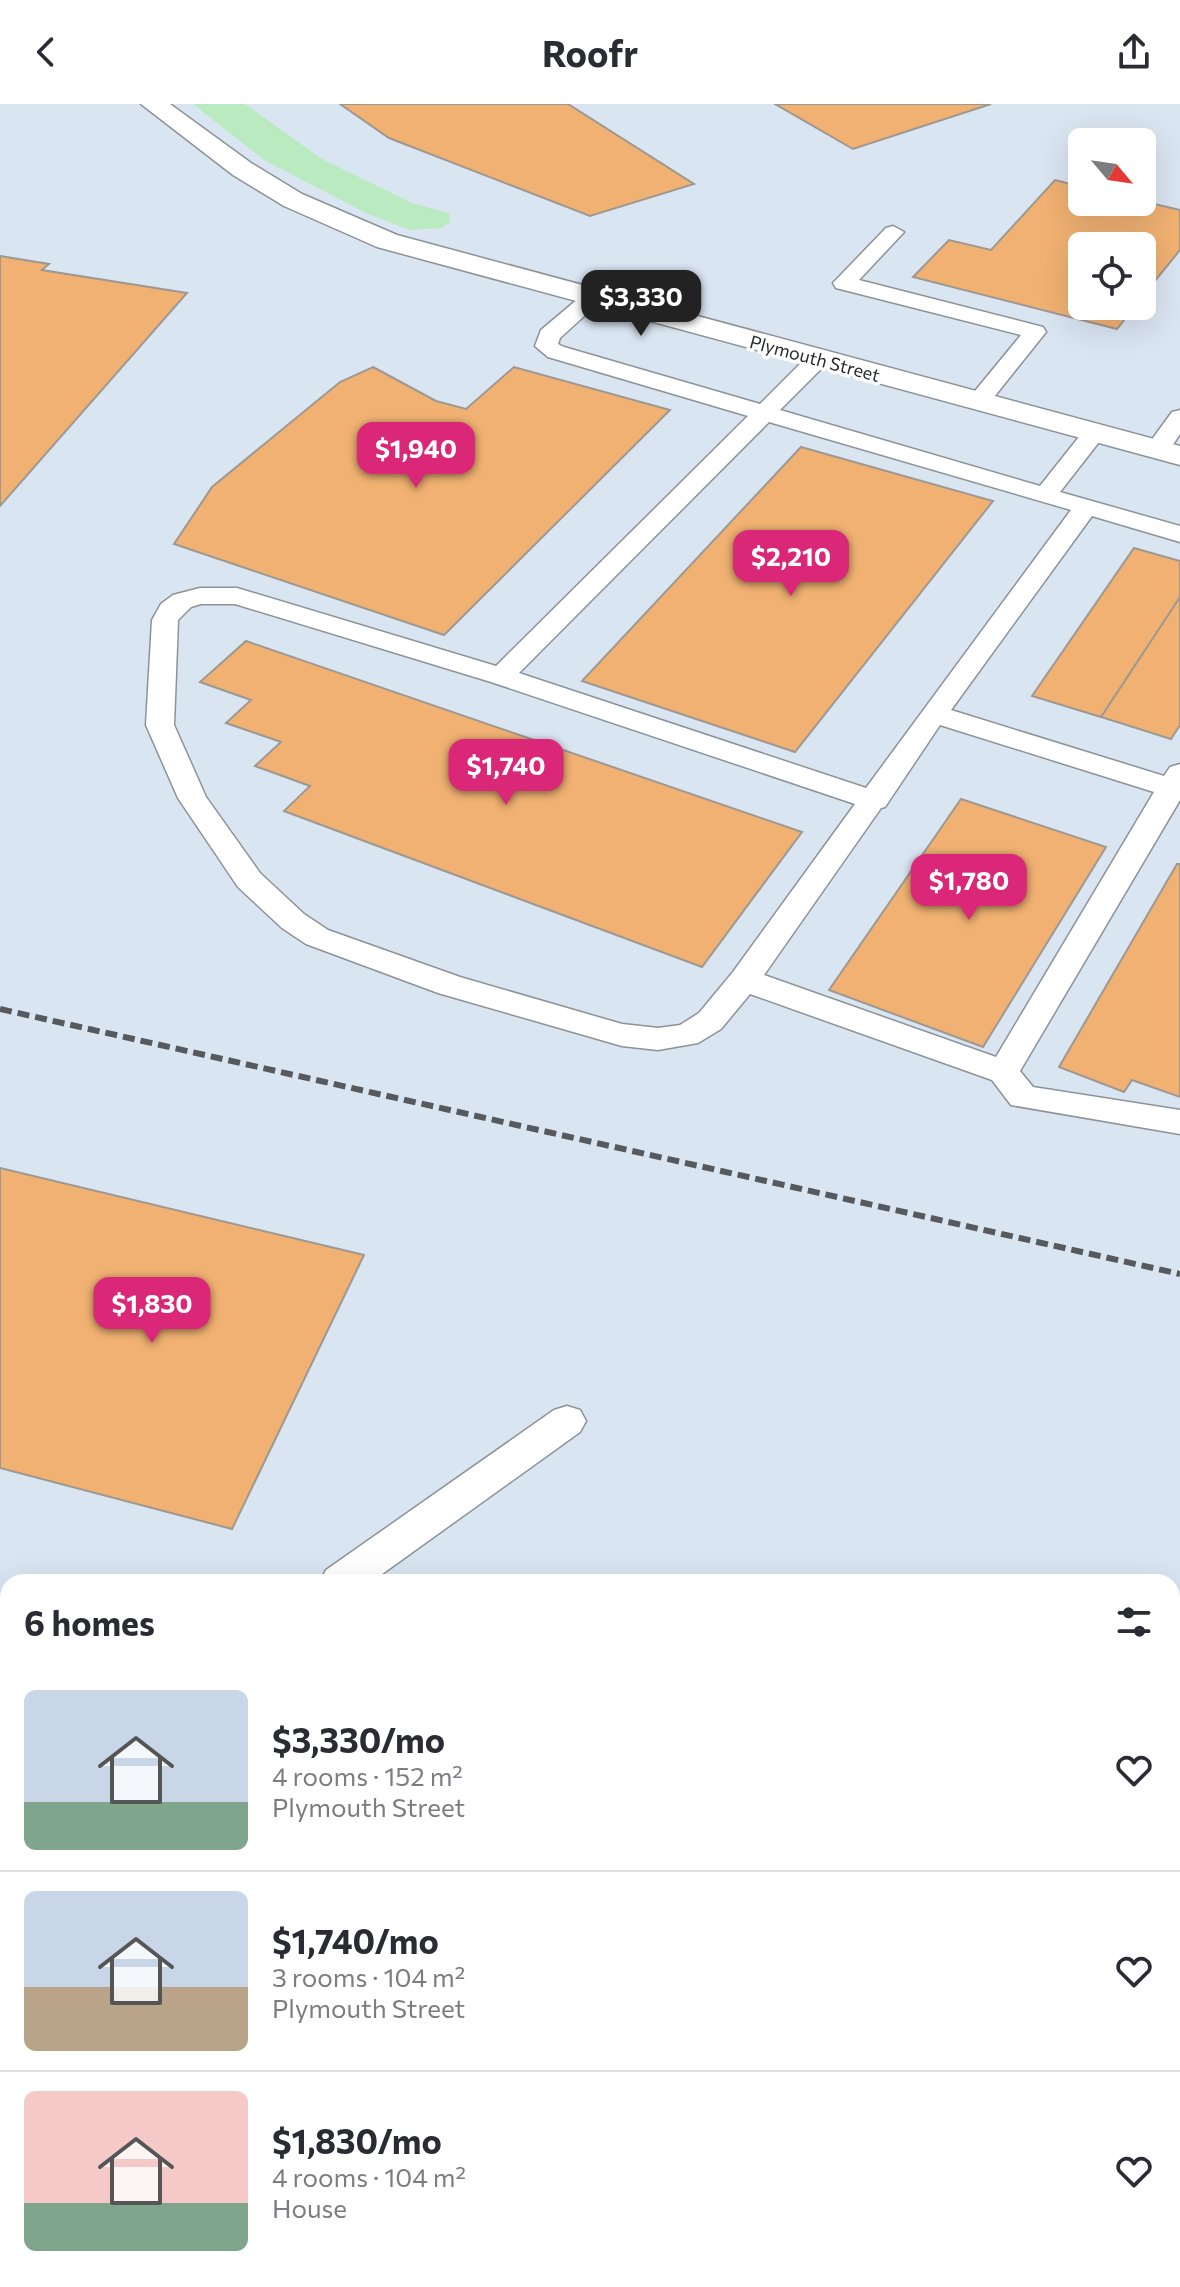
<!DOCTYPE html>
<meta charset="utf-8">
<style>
:root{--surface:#fff;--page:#f2f2f3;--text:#2b2b33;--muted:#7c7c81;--line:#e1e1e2;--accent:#db2777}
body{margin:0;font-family:Commissioner,sans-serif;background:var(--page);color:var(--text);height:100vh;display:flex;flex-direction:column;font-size:30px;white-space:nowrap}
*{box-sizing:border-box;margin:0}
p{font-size:26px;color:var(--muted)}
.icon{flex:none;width:44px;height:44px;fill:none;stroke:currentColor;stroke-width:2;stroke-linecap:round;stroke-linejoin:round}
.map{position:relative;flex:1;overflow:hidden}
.drawer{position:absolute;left:0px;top:1470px;width:1180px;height:714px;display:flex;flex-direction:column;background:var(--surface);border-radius:24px 24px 0 0;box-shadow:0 8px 32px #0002}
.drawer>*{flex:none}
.needle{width:52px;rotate:119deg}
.buttons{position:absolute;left:1068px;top:24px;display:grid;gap:16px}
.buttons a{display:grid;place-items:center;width:88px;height:88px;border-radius:12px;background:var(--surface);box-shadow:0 8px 32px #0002;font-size:40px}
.price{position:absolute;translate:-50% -68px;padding:0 18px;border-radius:16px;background:var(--accent);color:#fff;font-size:26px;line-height:52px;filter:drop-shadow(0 2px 4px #0008)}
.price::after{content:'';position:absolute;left:50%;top:48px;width:24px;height:18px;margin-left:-12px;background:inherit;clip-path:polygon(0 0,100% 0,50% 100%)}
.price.on{background:#222;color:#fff}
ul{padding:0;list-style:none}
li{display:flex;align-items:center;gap:24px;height:200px;padding:0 24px}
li+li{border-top:2px solid var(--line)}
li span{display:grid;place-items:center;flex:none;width:224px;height:160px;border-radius:12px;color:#555}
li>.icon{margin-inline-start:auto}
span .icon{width:96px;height:96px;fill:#fffc;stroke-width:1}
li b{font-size:34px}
h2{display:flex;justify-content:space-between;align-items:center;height:96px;padding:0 24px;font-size:34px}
header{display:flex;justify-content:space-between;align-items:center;height:104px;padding:0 24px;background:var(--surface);font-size:36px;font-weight:700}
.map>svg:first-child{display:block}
</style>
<header><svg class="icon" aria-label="back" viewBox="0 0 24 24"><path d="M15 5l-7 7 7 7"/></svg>Roofr<svg class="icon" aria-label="share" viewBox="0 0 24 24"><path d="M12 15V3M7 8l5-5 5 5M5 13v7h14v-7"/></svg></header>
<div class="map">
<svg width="1180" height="2183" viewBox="0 0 1180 2183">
<rect width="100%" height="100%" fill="#eaf0f7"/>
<path fill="#dae5f2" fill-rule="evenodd" d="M0,0H1180V2183H0ZM1082,38H1142V98H1082ZM1082,142H1142V202H1082ZM8,1478H1172V2176H8Z"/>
<path fill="#baeabf" d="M193,0H245L322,55L414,100L449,109L450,118L442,124L410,126L366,109L264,56Z"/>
<path fill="#f0b172" stroke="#9e9892" stroke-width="2" d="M340,0H568L694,80L590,112L389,34Z
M775,0H991L853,45Z
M1055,76L1082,83V98L1142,97L1180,106V146L1142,193V142H1082V202H1135L1117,225L913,173L949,136L991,146Z
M0,152L49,160L42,166L187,189L0,402Z
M373,263L436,297L466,305L514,263L670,306L444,531L174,440L212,383L340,278Z
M801,343L993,397L795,648L582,577Z
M1134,444L1180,457V493L1101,613L1032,592Z
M1180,493V621L1171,635L1101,613Z
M246,537L802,728L702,863L284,707L310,682L255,662L281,638L226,619L251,596L200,578Z
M961,695L1106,743L983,943L829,886Z
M1177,760H1180V993L1132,976L1124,988L1059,963Z
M0,1064L364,1151L232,1425L0,1364Z
M1172,1653L1180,1662V2035L1172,2041Z
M8,2157V2176H151L154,2183H0V2163Z
M288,2176H467L471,2183H290L292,2181Z
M675,2176H894L899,2183H680Z"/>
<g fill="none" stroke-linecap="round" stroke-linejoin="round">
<g stroke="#8d9298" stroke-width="3">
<path id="lane" d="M893,122L904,128L859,176L1043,223L1046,228L986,303H970L966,298L1021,231L836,184L833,179L886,124Z
M593,187L604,194L560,234L558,240L564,243L760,300L810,250H826L829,255L826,260L780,306L1040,382L1086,324H1102L1106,329L1060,388L1180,422V438L1092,412L951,606L1164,672L1170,663L1180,660V696L1020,967L1033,983L1180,1006V1030L1011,1001L992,976L750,890L721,925L698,939L658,946L622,942L438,889L306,840L282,824L238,783L178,694L146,621L152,516L161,500L173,491L200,484H237L496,562L748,312L548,253L535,242L541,226L585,189ZM769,318L1071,406L866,684L519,569ZM201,500H235L491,578L855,700L733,868L699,909L680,921L658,924L622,920L460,873L328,826L304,810L260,769L206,693L174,621L178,516L191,503ZM940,621L1154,688L996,953L764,871L881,704L885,703Z
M1180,306V330L1166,351H1148L1145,346L1148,341L1172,308Z
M567,1302L580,1306L586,1317L580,1328L371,1478H320L326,1466L554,1306Z
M8,1633V1671L0,1674V1636Z"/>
</g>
<g stroke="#8d9298" stroke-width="3">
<path id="street" d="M141,0H170L251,59L302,90L397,131L1180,342V361L377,143L284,102L233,71Z"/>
</g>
<use href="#lane" fill="#fff" fill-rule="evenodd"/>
<use href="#street" fill="#fff" fill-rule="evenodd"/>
<path stroke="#56595d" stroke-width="6" stroke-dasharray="12 6" stroke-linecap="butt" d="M0,905L1180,1170"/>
</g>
<g text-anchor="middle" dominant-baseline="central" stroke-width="7" stroke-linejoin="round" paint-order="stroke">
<g font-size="18" fill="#27292c" stroke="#fff">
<text transform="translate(815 254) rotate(15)">Plymouth Street</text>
</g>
</g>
</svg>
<div class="buttons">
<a><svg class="needle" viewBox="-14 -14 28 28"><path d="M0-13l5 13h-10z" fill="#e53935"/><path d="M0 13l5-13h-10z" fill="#7c7c81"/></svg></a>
<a><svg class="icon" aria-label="locate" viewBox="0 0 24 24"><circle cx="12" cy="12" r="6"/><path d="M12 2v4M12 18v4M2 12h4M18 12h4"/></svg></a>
</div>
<b class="price on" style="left:641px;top:234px">$3,330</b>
<b class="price" style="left:416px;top:386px">$1,940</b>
<b class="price" style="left:791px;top:494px">$2,210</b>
<b class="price" style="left:506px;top:703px">$1,740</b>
<b class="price" style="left:969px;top:818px">$1,780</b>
<b class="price" style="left:152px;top:1241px">$1,830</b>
<section class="drawer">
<h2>6 homes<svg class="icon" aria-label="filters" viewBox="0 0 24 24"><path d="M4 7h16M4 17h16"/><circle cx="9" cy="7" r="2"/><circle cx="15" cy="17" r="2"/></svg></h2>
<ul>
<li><span style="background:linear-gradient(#c9d6e8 70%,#7fa58c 0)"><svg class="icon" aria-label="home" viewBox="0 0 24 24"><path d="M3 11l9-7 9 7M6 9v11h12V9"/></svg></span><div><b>$3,330/mo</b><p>4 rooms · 152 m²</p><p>Plymouth Street</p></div><svg class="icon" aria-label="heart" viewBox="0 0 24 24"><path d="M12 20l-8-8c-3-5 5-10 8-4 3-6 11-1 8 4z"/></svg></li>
<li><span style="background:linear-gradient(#c9d6e8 60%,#b9a48a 0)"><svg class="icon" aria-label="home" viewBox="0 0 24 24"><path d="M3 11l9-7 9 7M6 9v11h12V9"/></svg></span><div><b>$1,740/mo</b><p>3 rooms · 104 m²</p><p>Plymouth Street</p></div><svg class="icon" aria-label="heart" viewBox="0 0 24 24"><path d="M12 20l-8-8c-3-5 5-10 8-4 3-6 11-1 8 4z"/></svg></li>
<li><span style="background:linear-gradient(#f6c9c9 70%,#7fa58c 0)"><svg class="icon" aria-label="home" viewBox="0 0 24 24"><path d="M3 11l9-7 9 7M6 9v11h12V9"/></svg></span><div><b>$1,830/mo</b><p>4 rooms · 104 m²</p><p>House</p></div><svg class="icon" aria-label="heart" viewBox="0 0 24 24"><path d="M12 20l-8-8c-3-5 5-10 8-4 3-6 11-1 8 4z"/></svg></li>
</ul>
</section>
</div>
